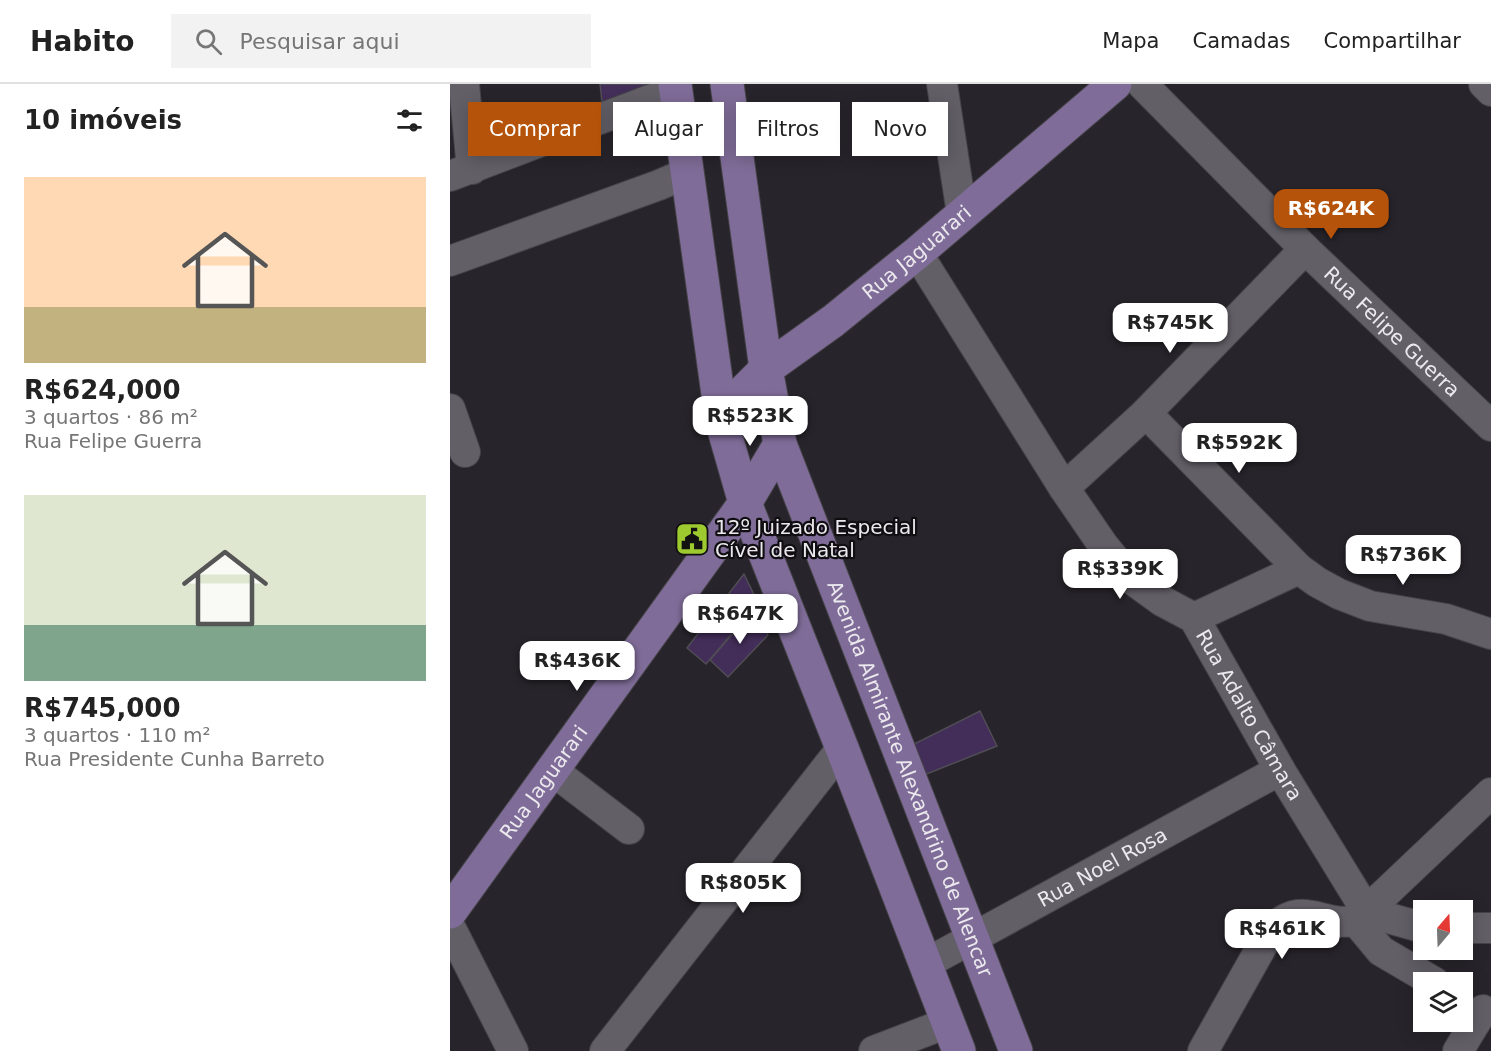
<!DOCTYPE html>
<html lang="pt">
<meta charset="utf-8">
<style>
:root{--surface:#fff;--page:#f2f2f2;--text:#222;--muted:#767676;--line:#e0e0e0;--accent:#b45309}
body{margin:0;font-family:"DejaVu Sans",sans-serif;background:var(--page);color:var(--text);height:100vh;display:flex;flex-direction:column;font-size:22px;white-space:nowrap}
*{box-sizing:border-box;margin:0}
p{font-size:20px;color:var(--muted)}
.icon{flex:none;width:33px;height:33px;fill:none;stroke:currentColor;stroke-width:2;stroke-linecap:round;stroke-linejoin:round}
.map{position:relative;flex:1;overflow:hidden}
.details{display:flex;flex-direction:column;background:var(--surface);width:450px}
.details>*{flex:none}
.hud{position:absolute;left:18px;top:18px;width:570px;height:54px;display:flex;gap:12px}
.needle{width:39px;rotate:19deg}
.tools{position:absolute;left:963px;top:816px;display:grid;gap:12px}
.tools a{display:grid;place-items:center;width:60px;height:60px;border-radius:0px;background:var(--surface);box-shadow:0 3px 15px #0003;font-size:30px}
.price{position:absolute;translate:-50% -51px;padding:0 14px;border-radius:12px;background:#fff;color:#222;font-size:20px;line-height:39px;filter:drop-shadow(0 2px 3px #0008)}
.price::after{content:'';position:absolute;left:50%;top:36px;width:18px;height:14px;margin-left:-9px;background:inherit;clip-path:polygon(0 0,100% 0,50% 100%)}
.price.active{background:var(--accent);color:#fff}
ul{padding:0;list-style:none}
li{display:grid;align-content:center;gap:12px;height:318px;padding:0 24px}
li span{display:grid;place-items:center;height:186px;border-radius:0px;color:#555}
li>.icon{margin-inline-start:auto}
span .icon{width:108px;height:108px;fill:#fffc;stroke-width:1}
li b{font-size:26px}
h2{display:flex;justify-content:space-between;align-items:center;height:72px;padding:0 24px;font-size:26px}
.pill{padding:0 21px;border-radius:0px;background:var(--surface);box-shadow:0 3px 15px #0003;font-size:21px;line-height:54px}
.pill.active{background:var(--accent);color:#fff}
header{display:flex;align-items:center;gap:36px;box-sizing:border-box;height:84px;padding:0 30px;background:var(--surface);border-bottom:2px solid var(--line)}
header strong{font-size:28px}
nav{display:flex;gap:33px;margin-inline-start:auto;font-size:21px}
.search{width:420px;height:54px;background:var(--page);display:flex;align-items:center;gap:15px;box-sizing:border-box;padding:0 21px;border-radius:0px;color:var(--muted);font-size:22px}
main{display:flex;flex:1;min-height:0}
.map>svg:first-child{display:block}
</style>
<header>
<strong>Habito</strong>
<div class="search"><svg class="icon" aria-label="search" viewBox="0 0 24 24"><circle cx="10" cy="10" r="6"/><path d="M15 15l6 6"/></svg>Pesquisar aqui</div>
<nav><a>Mapa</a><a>Camadas</a><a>Compartilhar</a></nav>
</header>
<main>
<section class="details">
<h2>10 imóveis<svg class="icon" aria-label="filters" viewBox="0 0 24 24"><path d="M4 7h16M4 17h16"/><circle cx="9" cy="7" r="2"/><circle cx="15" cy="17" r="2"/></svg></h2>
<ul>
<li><span style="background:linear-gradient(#ffd9b3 70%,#c2b280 0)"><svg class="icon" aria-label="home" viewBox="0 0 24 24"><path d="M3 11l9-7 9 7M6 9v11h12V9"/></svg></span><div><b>R$624,000</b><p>3 quartos · 86 m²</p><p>Rua Felipe Guerra</p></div></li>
<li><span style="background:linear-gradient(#dfe7d0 70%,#7fa58c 0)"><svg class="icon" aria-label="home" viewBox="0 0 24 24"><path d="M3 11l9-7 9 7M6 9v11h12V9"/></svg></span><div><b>R$745,000</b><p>3 quartos · 110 m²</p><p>Rua Presidente Cunha Barreto</p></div></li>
</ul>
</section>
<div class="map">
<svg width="1041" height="967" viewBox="0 0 1041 967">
<rect width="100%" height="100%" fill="#27242b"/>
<path fill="#432e5a" stroke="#504d54" stroke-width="1.5" d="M150,0H203L152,18Z
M294,490L308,519L256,580L237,564Z
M303,526L318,551L278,593L260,576Z
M530,627L547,662L474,691L462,661Z"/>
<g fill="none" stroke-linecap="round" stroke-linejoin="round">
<g stroke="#454348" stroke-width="32">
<g id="minor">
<path d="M14,0L22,85"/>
<path d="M492,0L512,130"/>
<path id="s1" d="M692,0L855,165L1041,342"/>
<path d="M1034,0L1041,7"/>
<path d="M0,92L226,6"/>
<path id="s2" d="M467,169L614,404L653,461L679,493L712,517L744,534L830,686L917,828L974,844"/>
<path d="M0,177L209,101L237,89"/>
<path d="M0,325L15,368"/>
<path d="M696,329L849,485L867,498L889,510L920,522L996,535L1041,550"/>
<path d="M614,404L696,329L855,165"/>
<path d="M744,534L849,485"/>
<path d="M102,686L179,745"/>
<path d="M906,837L931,867L984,898"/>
<path d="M0,843L63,967"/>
<path d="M1012,844H1041"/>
<path id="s3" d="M475,880L830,686"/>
<path d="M155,967L392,664"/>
<path d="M424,967L497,939"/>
<path d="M753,967L821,846C855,814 869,843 906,837L1041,709"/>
<path d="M1008,967L1033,926"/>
</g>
</g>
<g stroke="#454348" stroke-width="35">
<g id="major">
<path d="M225,0L272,339L295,419L392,664L509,967"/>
<path id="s4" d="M277,0L316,285L330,360L566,967"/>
<path id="s5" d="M272,339L284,317L316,285L383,237L467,169L665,0"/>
<path id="s6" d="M0,828L295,419L330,360"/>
</g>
</g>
<use href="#minor" stroke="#625f67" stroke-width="30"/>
<use href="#major" stroke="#7f6c98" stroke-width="33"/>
</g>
<defs>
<g id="civic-square" transform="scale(1.725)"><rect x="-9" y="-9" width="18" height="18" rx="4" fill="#9dca2f" stroke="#100e11"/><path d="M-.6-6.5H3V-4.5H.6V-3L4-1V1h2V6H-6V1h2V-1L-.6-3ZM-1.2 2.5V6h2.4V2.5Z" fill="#111"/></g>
</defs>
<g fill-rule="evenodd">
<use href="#civic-square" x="242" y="455"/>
</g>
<g text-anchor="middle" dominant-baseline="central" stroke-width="4.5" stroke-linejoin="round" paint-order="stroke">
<g font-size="20" fill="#ebe9ee" stroke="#100e11">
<text stroke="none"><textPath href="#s5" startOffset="261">Rua Jaguarari</textPath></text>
<text stroke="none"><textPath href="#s1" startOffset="352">Rua Felipe Guerra</textPath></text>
<text stroke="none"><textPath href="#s2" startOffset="576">Rua Adalto Câmara</textPath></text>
<text stroke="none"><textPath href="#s4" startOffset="723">Avenida Almirante Alexandrino de Alencar</textPath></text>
<text stroke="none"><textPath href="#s6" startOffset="160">Rua Jaguarari</textPath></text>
<text stroke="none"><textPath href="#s3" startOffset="202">Rua Noel Rosa</textPath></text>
</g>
<g font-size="20" fill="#ebe9ee" stroke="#100e11" text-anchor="start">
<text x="265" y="443">12º Juizado Especial<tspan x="265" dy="23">Cível de Natal</tspan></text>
</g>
</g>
</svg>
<div class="tools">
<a><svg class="needle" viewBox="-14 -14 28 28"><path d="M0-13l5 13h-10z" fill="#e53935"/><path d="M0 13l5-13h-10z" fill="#767676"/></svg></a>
<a><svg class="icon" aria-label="layers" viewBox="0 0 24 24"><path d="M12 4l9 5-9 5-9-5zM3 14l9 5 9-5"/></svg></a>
</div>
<b class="price active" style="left:881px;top:156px">R$624K</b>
<b class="price" style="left:720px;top:270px">R$745K</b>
<b class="price" style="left:300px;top:363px">R$523K</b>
<b class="price" style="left:789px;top:390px">R$592K</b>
<b class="price" style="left:953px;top:502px">R$736K</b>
<b class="price" style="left:670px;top:516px">R$339K</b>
<b class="price" style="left:290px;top:561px">R$647K</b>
<b class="price" style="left:127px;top:608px">R$436K</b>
<b class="price" style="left:293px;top:830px">R$805K</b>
<b class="price" style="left:832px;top:876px">R$461K</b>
<div class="hud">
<a class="pill active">Comprar</a>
<a class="pill">Alugar</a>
<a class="pill">Filtros</a>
<a class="pill">Novo</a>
</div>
</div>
</main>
